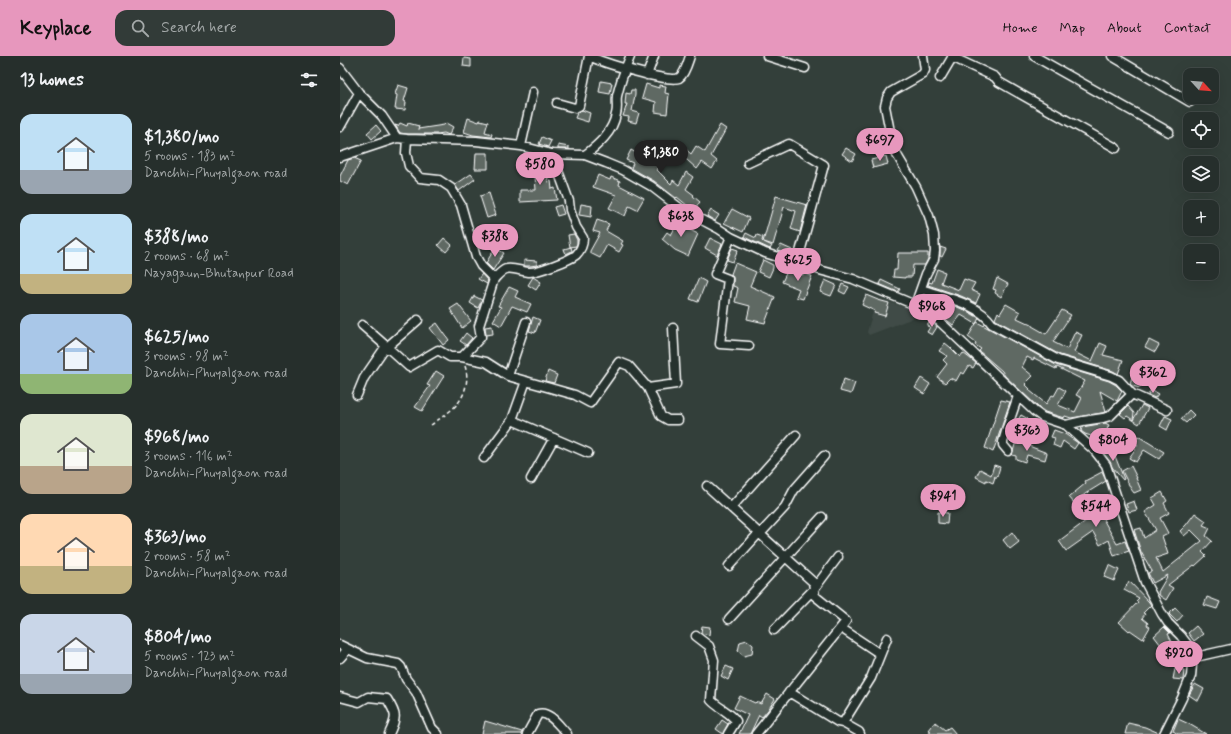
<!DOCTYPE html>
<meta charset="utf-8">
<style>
:root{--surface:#262f2c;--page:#323b38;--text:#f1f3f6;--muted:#a4a9a9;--line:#424a48;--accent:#e797bd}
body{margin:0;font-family:Mynerve,sans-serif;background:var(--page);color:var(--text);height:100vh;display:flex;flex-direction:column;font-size:15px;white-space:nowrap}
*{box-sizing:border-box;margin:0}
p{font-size:13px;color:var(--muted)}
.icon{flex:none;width:22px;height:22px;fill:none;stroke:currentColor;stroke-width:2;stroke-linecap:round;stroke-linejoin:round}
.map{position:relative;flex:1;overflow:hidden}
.sheet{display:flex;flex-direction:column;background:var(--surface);width:340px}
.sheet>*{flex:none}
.needle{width:26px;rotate:116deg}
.fabs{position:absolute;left:843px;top:12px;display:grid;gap:8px}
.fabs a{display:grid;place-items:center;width:36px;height:36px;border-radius:8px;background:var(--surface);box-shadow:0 4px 16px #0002,0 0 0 1px var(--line);font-size:20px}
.price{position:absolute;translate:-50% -34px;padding:0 9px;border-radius:14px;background:var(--accent);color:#111;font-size:13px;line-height:26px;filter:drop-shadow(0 1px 2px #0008)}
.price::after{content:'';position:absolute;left:50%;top:24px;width:12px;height:9px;margin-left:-6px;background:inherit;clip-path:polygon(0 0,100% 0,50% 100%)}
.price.selected{background:#222;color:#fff}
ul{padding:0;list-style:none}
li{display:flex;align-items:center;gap:12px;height:100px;padding:0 20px}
li span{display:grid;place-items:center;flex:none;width:112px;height:80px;border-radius:12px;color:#555}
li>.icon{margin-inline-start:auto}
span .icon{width:48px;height:48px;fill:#fffc;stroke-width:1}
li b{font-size:17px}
h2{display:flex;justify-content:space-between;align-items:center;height:48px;padding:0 20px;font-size:17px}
header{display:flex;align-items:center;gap:24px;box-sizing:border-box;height:56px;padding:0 20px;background:var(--accent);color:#111}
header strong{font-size:19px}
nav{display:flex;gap:22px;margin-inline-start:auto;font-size:14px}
.search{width:280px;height:36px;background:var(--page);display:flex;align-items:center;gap:10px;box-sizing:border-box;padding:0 14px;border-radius:12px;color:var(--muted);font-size:15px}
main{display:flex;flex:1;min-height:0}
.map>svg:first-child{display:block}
</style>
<header>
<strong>Keyplace</strong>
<div class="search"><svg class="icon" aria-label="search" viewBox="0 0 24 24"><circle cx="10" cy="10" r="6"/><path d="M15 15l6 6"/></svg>Search here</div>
<nav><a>Home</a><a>Map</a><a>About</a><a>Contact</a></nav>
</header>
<main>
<section class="sheet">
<h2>13 homes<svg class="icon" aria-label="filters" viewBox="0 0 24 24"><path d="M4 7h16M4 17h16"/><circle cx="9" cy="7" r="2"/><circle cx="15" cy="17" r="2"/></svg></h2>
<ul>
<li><span style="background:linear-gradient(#bfe0f5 70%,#9aa5b1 0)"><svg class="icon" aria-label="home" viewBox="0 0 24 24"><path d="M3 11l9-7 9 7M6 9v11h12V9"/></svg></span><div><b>$1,380/mo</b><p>5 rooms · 183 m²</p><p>Danchhi-Phuyalgaon road</p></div></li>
<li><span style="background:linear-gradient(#bfe0f5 75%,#c2b280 0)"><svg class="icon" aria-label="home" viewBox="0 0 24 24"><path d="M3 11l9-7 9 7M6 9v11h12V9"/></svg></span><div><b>$388/mo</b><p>2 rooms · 68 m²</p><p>Nayagaun-Bhutanpur Road</p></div></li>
<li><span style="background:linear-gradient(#a9c7e8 75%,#8fb573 0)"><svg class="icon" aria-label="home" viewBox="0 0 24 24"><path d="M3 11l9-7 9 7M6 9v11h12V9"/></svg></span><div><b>$625/mo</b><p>3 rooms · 98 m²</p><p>Danchhi-Phuyalgaon road</p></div></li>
<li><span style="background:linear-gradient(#dfe7d0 65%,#b9a48a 0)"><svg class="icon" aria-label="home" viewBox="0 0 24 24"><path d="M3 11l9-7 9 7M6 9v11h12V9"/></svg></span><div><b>$968/mo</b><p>3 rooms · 116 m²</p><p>Danchhi-Phuyalgaon road</p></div></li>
<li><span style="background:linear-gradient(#ffd9b3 65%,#c2b280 0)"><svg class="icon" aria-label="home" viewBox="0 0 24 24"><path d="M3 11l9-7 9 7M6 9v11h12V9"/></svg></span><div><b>$363/mo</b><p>2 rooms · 58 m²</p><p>Danchhi-Phuyalgaon road</p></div></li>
<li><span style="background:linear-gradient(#c9d6e8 75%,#9aa5b1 0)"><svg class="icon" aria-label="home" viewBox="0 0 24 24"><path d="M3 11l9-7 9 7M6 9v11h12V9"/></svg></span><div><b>$804/mo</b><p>5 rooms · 123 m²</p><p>Danchhi-Phuyalgaon road</p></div></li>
</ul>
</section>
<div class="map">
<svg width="891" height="678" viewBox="0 0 891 678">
<rect width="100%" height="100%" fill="#333f3a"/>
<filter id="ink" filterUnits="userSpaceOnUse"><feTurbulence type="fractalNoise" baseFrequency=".025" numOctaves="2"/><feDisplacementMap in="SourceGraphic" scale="8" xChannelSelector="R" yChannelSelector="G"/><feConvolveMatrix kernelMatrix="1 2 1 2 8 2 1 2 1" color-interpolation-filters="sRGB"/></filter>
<g filter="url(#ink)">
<path fill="#404c47" d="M537,242L576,255L573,262L529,279L527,276Z"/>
<path fill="#5f6964" stroke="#fff" fill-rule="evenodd" d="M124,2L131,3V11L123,10Z
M261,25L272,27L270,38L259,36Z
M306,28L319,32V29L326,30L325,37L329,38L327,58L315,56L316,46L302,42Z
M58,29L68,32L64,45L66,46L65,54L55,53L57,39L55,38Z
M291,34H295V39L292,55L299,57L296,67L288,65L289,61L283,60L287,48H285L286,37L290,38Z
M242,54L250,57L248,66L235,62L237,57Z
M128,62L139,66L140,64L148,66L145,76L152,78L151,81L133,79L124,76Z
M60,67L67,70L68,67L79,70L78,73L104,69L106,67L113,71L109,79L104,77L97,78H67L60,77L55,69L58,70Z
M36,69L41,75L32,83L27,77Z
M380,69L386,73L371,100L377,105L372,113L362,106L357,113L337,95L338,94L334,92L338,86L351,98L356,90L365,96Z
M541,80L542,87L531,89L530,82Z
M202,81L211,85L208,91L199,88Z
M304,86L313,90L312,93L324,101L317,111L318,112L317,114L331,128L333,124L339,129L346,116L353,121L346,133L354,139L353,140L360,146L354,153L348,150L337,141L336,142L314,125L291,112L293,107L286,104L291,94L298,98Z
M218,89L229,91V93H218Z
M506,92L516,98L512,105L502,98Z
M136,97H148V113H135Z
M546,100L548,108L533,112L531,104Z
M14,102L21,105L8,129L0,125V120L8,104Z
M207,106L208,126L211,125L212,133L215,132L217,144L180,146V134H196L194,107Z
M131,118L135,123L119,135L115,129Z
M258,119L270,124L271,121L280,125L279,129L304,142L297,154L289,150L285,160L269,152L276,139L253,131Z
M149,137L156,159L147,162L140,140Z
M436,140L467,149L460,176L451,173L456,155L444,151L433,189L424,186L432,190L430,193L404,181L406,177L416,182L417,179L423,181L422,185L423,186Z
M241,148L252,150L251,161L239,159Z
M221,149L224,158L217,160L214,151Z
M392,153L409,162L403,176L384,167Z
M371,154L379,159L375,165L367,160Z
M340,163L348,168L346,172L358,178L348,200L335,194L322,183L327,176L331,179Z
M257,164L269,168L266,175L283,185L281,188L283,189L279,196L267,189L260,202L250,197V195L260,177L253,175Z
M234,178L237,184V188L236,190L230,191L228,179Z
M104,182L112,189L106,196L98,189Z
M370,182L382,188L377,199L365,192Z
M441,189L452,194L450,199L438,195Z
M231,191L232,195L226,198L224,193Z
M600,191L606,193L602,201L600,200Z
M155,192L164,197L153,214L146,207Z
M392,192L398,194L393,206L387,204Z
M558,197H588V203L585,209H573L572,221H565V222L553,221L554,214H557Z
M184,204L197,205V209L190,210H184Z
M423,204L433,209V212L429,221L418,216Z
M395,207L416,216L410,230L435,241L425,267L407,263L410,250L395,246L398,232L393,230V222L391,218Z
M448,213L463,219V217L472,220L463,243L456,241L459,233L442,226Z
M597,213L605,216L601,227L619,234L624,223L635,227L631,234L640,238L636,247L621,240L588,229L589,226L592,227Z
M142,218L148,225L147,228L138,223Z
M193,221L201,226L196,234L188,229Z
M359,222L366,226L358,246L350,243Z
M657,222L668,228L661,241L655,237L656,234L653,233Z
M485,224L496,229L491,240L480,236Z
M541,224L560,233L558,236L539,228Z
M502,228L509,231L505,238L499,235Z
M169,231L178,235L175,241L191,248L187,256L172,250L161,270L153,265L161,251L158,250Z
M526,239L538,244L549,247L545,260L534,257L535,255L522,249Z
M134,240L142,244L138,252L130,247Z
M584,240L617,251L627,255L639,262L636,268L621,259L613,269L597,256L599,253L582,245Z
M118,248L131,265L122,272L110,253Z
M666,248L680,256L677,262L692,269V270L706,278L722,254L731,259L713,286L727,293L735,276L742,279L734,296L752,305L760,287L767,290L763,299L783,304L778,318L773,315L720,299L656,264L655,263L658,256L660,258Z
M193,261L200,264L195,277L189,275Z
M590,265L597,271L592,279L587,276L590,271L587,270Z
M637,266L716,309L769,325L776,329L782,335L777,345L760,335L766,356L762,357L731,362L725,360L724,362L705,356L698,351L665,320L662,315L639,295L641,293L635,289L636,287L628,281ZM687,301L693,304L694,302L716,313L717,311L745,325L736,339L742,342L735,356L718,349L726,335L719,331L714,340L712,339L706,348L689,334L690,333L685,328L693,320L682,311Z
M97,267L109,284L103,289L90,272Z
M152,270L153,278L146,279L145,271Z
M126,277L132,282L126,289L120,285Z
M809,284L819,289L815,296L805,291Z
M605,287L610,291L620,301L623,297L636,307L633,312L629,310L624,318L621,316L616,325L610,322L605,327L597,321L607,308L603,304L607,300L599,295Z
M96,315L104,320L82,355L75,351L90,330L87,329Z
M208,315L217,319L214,327L205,325Z
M792,321L803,324L800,332L792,330L790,328Z
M581,322L590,328L584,338L575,332Z
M504,323L515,327L511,338L500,335Z
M811,334L818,338L815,342L808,339Z
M661,344L670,346L653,396L645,392Z
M802,349L808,352L799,368L793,364Z
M788,350L794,357L793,364L787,360L785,362L780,358Z
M849,354L854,359L846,367L841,363Z
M681,359L688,363L687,364L699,370L693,381L674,370Z
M825,360L832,363L827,374L820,370Z
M765,367L769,369L762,385L753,382L754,381L745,378L741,375L742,371Z
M714,374L725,378L738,387L734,393L723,385L720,392L713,389L715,382L711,381Z
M798,380L824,396L819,403L804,394L796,406L789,402L798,389L793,387Z
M676,385L707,397L705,404L687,399L685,406L676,403V400L672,399Z
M766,391L775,400L784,423L783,424L772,411L770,406L762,395Z
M654,409L660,411L657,421H654H655L653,427L646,424V426L636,421L640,413L651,419Z
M791,410L797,422H796L801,434L794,437L791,433L782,415Z
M762,416L766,425L745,438L734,447L729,441L746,427L745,425Z
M822,436L827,445L824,447L829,457L820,462L828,477L822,480L828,498L816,502L823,516L862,485L851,474L844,480L840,475L846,469L855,457L866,465L863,469L870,472L866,480L872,485L862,496L866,500L855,510L854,509L828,529L833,532L826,544L820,540L818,536L828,519L813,527L808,517L812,515L801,496L794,474L801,472L804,482L816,474L805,456L816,449L812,442Z
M771,440L776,456L763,463L777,488L785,485L789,495L774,500L769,484L760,489L753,476L726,495L719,485L747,464L742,458L753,450L754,452L765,445L764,443Z
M794,445L797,454L789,456L786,448Z
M598,456L608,457L607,468L598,467Z
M672,476L679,486L670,493L663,484Z
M769,509L779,514L774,525L764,521Z
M789,525L809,546L811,549L803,557L805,558L802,562L808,567L807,569L810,571L803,583L790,574L789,575L779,566L798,546L796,545L799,542L784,534Z
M867,541L880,546L877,553L864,549Z
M835,552L843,559L837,566L829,558Z
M362,570L370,571L369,579L361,577Z
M856,570L863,578L854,585L848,577Z
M824,571L830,577L828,578L835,592L828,595L830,602L822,605L819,595L824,593L814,580Z
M407,584L413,589L412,598L404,600L398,595L400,586Z
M386,610L393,613L388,624L381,620Z
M835,613L844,614L843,624L833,623Z
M855,628L864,633L858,645L849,639Z
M427,638L435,643L428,654L422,661L419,659L410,678H399L408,659L394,652L400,640L415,647L416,646L421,648Z
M838,663L849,668L866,678H838L833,675Z
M382,664L388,668L383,678L376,673Z
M145,665L182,676V678H142Z
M595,666L605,674L610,671L616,678H589L591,675L589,674Z
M788,667L805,671L819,677V678H785Z"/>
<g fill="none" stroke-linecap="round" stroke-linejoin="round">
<g stroke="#fff" stroke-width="11">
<path id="minor" d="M249,0C261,6 328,27 339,22C345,18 348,6 350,0
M427,0L465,12
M694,0L829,76
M772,0L850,46
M612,1L655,21L659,26L776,92
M0,12L19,37L42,60L57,82L67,83L136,85L181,90L212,98L245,99L266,107L283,114L311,130L341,153L379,173L391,181L425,197L483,215L513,223L575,249L597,263L612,277L694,355L702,361L726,369L755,395L766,409L805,526L822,558L828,567L841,580L850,592L852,609L851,620L842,642L824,678
M307,19L314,0
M600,22L613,0
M217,47L235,52L239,50L249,0
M0,71L19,37
M67,83L66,97L69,110L80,122L99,124L111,132L121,149L136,201L141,210L154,223
M181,90L193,36
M245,99C258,89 273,76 276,58C278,52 276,46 277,40C280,27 285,13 290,1
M0,101L57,82
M408,107L449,88L484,109L457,207
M391,181L375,218L388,223L380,288L409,290
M581,233C603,241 638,247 652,268L718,304L771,320L779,324L792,338
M575,249L586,218L594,203L595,195L594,179L589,160L576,131L557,99L552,86L545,50L547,42L551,36L583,18L585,14L583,0
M22,269L46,290
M47,291L78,264
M122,301L141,281L139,270L154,223C157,220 161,215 166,213C173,211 183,216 190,216C198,216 230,204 236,199C241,194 243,189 243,182L236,171L230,154L229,145L212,98
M168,320L186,266
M308,332L336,328L333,272
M17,339L24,322L46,290L69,311L98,294L110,301H122L146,306L168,320L235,339L250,347L279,306L289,310L308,332L321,360L328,364H338
M172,364L248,397
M726,369L743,365L763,362L770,360L792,338L827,354
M668,395L663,389V386L668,369L678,340
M144,402L172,364L186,325
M191,423L214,382
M367,430L473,526L475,540L506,565L416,678
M391,452L456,379
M420,478L445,451L454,434L484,400
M389,510L419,477
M389,563L482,461
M501,572L540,598
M434,574L474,533L498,501
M356,580L369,590L374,604L371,644C378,652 390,656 396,665L388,678
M0,589L27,602L58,608L61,611L66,623L76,636L92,672L98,678
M0,602L8,593
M851,602L891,593
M449,636L498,666L503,667L519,676L520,678
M0,641L19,646L28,641L47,643C57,659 57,661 49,678
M503,667L531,622L547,582
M187,678L198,658C209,654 220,671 227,678"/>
</g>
<path stroke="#fff" stroke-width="1.5" stroke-dasharray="4 3" stroke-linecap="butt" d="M91,369C99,363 113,354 118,347C126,337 129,322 125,310"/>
<use href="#minor" stroke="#26332d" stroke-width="8"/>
</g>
</g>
</svg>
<div class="fabs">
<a><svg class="needle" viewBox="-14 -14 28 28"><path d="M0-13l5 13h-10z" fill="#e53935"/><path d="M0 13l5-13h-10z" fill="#a4a9a9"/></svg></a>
<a><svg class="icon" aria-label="locate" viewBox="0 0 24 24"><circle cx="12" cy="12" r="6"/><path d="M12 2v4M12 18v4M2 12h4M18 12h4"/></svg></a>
<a><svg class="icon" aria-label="layers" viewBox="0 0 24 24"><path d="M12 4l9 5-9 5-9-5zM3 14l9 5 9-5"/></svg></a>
<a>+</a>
<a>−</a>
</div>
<b class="price" style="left:540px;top:106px">$697</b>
<b class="price selected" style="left:321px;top:118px">$1,380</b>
<b class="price" style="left:200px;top:130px">$580</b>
<b class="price" style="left:341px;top:182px">$638</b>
<b class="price" style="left:155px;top:202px">$388</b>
<b class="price" style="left:458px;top:226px">$625</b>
<b class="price" style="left:592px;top:272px">$968</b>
<b class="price" style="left:813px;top:338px">$362</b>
<b class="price" style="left:687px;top:396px">$363</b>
<b class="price" style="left:773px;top:406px">$804</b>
<b class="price" style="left:603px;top:462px">$941</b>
<b class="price" style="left:756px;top:472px">$544</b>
<b class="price" style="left:839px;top:619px">$920</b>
</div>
</main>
